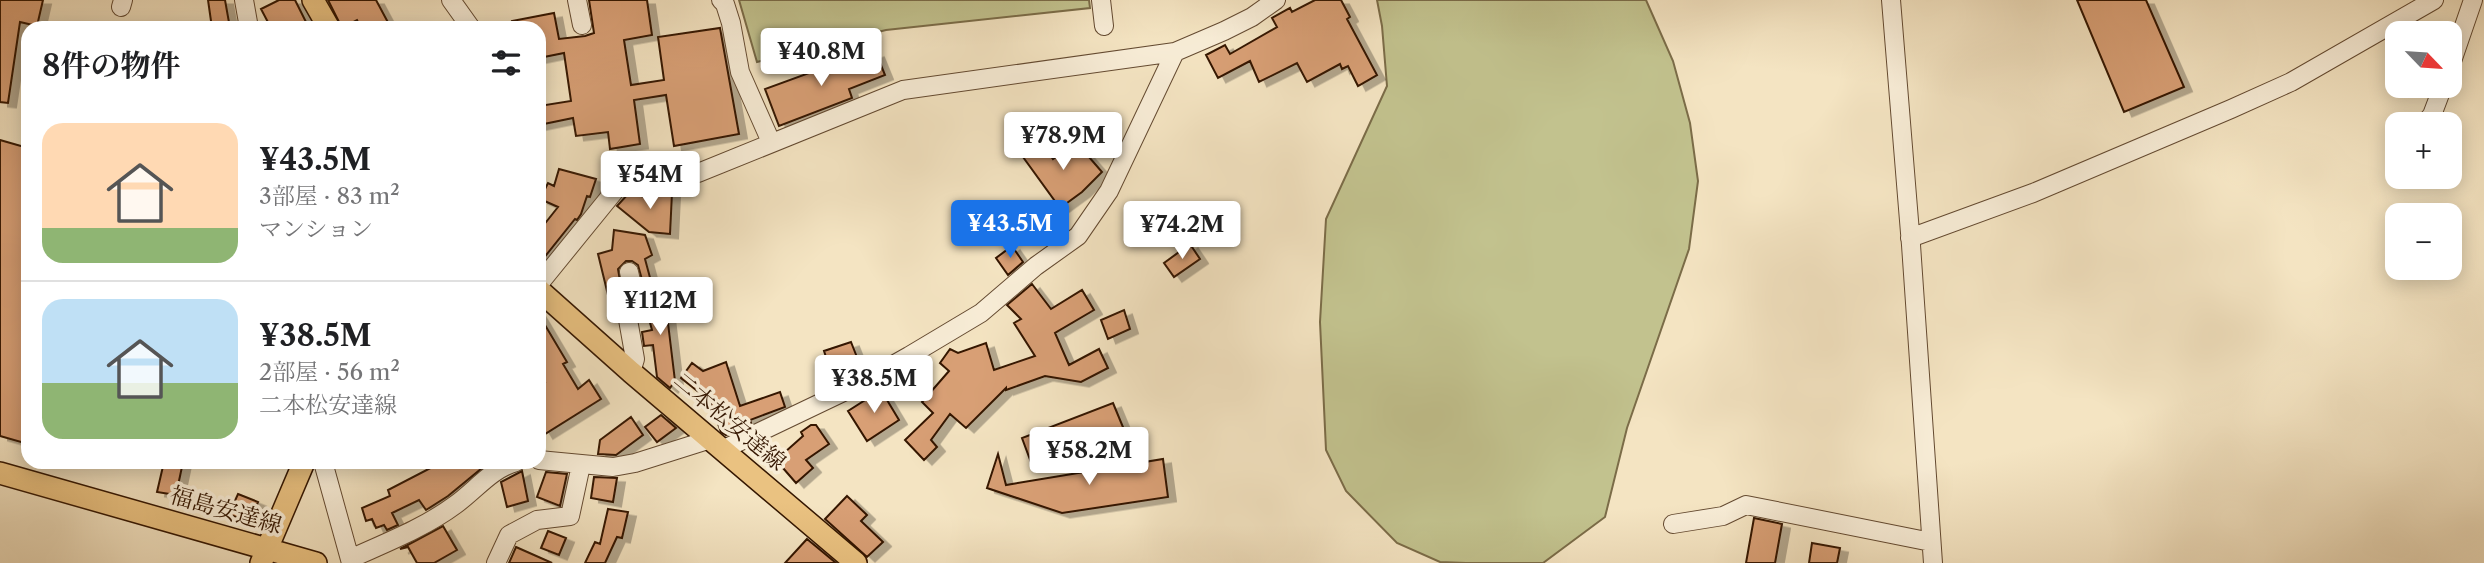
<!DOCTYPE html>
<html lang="ja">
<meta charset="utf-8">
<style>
:root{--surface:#fff;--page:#f6f6f6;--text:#202124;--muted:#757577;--line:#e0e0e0;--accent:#1a73e8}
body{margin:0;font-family:"Libre Caslon Text","Noto Serif JP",serif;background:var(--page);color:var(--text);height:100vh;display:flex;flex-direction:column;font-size:26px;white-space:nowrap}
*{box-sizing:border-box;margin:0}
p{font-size:23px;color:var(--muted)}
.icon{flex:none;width:38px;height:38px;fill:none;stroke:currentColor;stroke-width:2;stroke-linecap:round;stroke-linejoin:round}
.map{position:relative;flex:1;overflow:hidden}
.drawer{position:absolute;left:21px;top:21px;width:525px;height:448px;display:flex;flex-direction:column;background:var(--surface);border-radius:21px;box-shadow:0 4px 18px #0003}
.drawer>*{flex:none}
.needle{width:46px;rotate:115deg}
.controls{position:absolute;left:2385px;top:21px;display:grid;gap:14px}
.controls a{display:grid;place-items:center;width:77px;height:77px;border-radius:14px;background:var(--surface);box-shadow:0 4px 18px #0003;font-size:35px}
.price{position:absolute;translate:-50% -60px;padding:0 16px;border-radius:7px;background:#fff;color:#222;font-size:23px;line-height:46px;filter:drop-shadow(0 2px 4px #0008)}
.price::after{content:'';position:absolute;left:50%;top:42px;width:21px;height:16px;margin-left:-10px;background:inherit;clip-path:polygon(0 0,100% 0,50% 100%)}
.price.selected{background:var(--accent);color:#fff}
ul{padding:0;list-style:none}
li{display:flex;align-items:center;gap:21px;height:175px;padding:0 21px}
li+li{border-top:2px solid var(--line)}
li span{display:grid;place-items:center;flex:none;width:196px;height:140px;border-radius:21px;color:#555}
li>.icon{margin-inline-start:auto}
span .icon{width:84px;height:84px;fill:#fffc;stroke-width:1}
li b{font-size:30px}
h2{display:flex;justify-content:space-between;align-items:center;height:84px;padding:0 21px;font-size:30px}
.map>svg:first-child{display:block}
</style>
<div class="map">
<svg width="2484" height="563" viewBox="0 0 2484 563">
<defs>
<filter id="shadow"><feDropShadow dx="8" dy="4.5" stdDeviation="0" flood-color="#0004"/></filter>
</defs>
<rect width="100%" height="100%" fill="#f4e4c2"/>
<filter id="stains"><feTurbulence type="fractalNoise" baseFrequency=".00286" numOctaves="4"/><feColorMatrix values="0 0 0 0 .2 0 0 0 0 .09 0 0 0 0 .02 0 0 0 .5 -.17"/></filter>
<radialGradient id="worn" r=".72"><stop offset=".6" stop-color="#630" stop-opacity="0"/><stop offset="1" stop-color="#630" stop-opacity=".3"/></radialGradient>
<path fill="#c2c28e" stroke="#7b6c48" stroke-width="2" d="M739,0H1089L1090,8L886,30L757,62Z
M1377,0H1646L1673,61L1690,123L1698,181L1689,249L1627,428L1605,517L1543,563H1466L1440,562L1397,543L1346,491L1326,450L1320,322L1326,219L1387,86L1382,26Z"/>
<path fill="#d89f75" stroke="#341601" stroke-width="2" filter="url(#shadow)" d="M0,0H43L37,26L20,22L8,103L0,102Z
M208,0H225L230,28H212Z
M279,0H295L309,28H271L261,9Z
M328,0H376L391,28H361L357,20L342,28Z
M589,0H647L652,35L624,40L631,85L664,80L658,37L720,28L739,134L674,146L666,95L634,100L640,144L610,149L608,132L576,136L573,118L539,125V106L571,101L564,53L539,58V28H513L512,21L554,13L559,39L585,36L594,33Z
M1315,0H1341L1350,17L1347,19L1377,75L1358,86L1348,66L1342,69L1340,64L1307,82L1297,63L1259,82L1250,61L1218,78L1206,55L1225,45L1230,54L1277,27L1272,18L1290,8L1292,12Z
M2077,0H2146L2184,87L2124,112Z
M876,53L885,75L849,89L852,98L779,126L765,89L839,62L840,66Z
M0,140L28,148V444L0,436Z
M1076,142L1102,172L1082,192L1060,208L1023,157L1042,143L1053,159Z
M559,169L596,179L590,197L587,196L581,214L577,220L575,219L539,264V231L558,207L540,199L548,183L554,186Z
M655,192L672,193L670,234L649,232L617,206L628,194L654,198Z
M614,230L645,235L652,255L645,259L652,285L644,287L638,265L632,261H626L618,269L622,292L608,295L598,254L612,250Z
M1190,244L1200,259L1174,277L1164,263Z
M1012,246L1023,262L1008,275L996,258Z
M1032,284L1051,309L1082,290L1094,310L1055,333L1069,365L1099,349L1108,368L1081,382L1045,376L1006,390V388L966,428L950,414L931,440L937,447L924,460L905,440L933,413L922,402L949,371L940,363L950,349L958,353L986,343L994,370L1035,356L1014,323L1021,319L1007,305Z
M664,290L675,381L670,388L657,377L653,345L644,346L642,332L652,330L646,308V295Z
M1124,310L1130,329L1108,339L1101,320Z
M539,315L567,362L563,364L578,389L589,380L601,399L545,434L539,424V386L545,382L539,372Z
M851,342L862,370L835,384L824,351Z
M726,362L740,406L780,392L785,407L750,420L751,423L726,435L721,432L710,401L681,378L692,363L703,371Z
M881,390L899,420L867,441L848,411Z
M1113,403L1125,432L1032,465L1022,438Z
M661,415L676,428L657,442L645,427Z
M631,417L643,435L616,455L598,454L600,440Z
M811,425H816L829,444L806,460L813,468L796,483L776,460L803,436L801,432Z
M998,454L1006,485L1163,459L1168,497L1062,513L987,488Z
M164,462H183L176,495L157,492Z
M442,462H477L482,468L448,496L426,510L419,500L392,513L398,525L387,530L384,525L376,528L372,519L366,521L362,508L390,496L388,490Z
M522,471L528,501L507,507L501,482Z
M546,472L567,474L560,506L537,497Z
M594,477L617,478L613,502L591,498Z
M238,494L258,502L249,523L229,514Z
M847,496L867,515L861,521L883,542L867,557L825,519Z
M608,509L628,512L622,538L617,537L605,563H585L595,542L600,544Z
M1754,518L1782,524L1775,563H1746Z
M443,526L457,550L434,563H417L408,547L400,549Z
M548,531L566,538L559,555L541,548Z
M807,539L836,563H785Z
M1812,543L1840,548L1837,563H1809Z
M516,547L552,563H509Z"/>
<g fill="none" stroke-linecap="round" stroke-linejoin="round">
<g stroke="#644a31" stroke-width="20">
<path id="minor" d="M244,0L249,28
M451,0L471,28
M577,0L582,25
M721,0L725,4L731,23L740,72L771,142
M1101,0L1104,26
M1891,0L1911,245L1933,563
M121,7L123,0
M2450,67L2473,0
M2425,123L2432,115L2443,86
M1910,238L2033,193L2231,109L2291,82L2434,0
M629,272L636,302L627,314L635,359L631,372
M539,284L617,188L629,180L646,175L698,173L903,90L1175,52L1224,31L1252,17L1276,0
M724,449L856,386L909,356L981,313L1036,266L1078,236L1109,191L1175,52
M539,460L613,467L635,463L711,439
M323,462L351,563
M1673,524L1723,516L1746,505L1931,542
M350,559C385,543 424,528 455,505C476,490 491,469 516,462
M496,563L509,535L537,520L570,516L581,465"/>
</g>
<g stroke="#341601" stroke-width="24">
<path id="major" d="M313,0L329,28
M539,290L631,372L856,563
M0,473L316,563
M261,563L304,462"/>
</g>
<use href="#minor" stroke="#f8edd7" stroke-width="18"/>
<use href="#major" stroke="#eac281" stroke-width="21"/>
</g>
<g text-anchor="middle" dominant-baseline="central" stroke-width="7" stroke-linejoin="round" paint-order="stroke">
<g font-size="23" fill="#341601" stroke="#f8edd7">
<text transform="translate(730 421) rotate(40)">二本松安達線</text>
<text transform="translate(226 510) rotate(16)">福島安達線</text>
</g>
</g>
<rect width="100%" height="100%" filter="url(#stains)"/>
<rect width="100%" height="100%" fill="url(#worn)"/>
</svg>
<div class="controls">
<a><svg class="needle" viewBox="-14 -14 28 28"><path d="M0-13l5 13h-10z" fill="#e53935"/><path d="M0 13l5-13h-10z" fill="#757577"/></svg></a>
<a>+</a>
<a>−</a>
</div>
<b class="price" style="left:821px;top:88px">¥40.8M</b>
<b class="price" style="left:1063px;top:172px">¥78.9M</b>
<b class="price" style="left:650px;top:211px">¥54M</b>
<b class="price selected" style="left:1010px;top:260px">¥43.5M</b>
<b class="price" style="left:1182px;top:261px">¥74.2M</b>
<b class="price" style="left:660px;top:337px">¥112M</b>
<b class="price" style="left:874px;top:415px">¥38.5M</b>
<b class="price" style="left:1089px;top:487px">¥58.2M</b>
<section class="drawer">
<h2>8件の物件<svg class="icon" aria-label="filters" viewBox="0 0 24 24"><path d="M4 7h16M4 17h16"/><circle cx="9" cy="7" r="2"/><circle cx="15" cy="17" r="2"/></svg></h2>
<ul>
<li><span style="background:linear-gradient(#ffd9b3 75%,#8fb573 0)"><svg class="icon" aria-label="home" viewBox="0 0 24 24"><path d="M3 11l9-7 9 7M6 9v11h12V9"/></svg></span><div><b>¥43.5M</b><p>3部屋 · 83 m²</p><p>マンション</p></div></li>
<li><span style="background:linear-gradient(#bfe0f5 60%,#8fb573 0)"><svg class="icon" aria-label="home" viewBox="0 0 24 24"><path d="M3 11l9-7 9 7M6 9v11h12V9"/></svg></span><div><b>¥38.5M</b><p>2部屋 · 56 m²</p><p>二本松安達線</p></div></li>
</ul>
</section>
</div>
